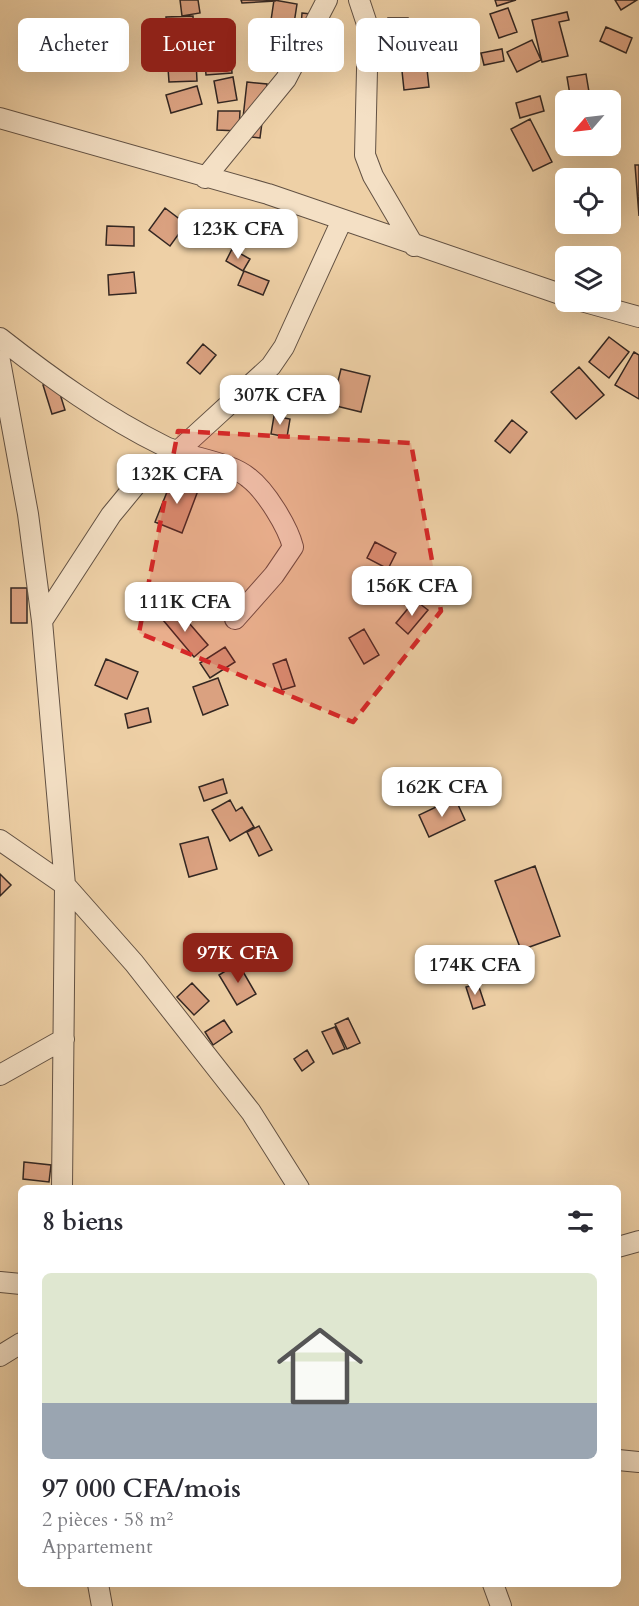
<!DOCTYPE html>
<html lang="fr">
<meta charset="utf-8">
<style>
:root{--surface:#fff;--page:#f7f7f7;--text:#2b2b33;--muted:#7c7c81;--accent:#8f2418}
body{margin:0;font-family:Cardo,serif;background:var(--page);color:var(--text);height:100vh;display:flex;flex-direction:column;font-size:22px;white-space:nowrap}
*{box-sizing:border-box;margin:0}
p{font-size:20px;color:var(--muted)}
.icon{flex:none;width:33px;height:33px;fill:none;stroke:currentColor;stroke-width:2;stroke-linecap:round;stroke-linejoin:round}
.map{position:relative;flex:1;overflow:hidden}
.sheet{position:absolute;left:18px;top:1185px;width:603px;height:402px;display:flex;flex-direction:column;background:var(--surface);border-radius:9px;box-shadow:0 6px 24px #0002}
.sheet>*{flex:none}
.top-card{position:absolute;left:18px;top:18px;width:603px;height:54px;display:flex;gap:12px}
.needle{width:39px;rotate:242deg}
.tools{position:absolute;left:555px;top:90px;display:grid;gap:12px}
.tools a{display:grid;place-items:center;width:66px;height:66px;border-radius:9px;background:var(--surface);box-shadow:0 6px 24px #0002;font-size:30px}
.price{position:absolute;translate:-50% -51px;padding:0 14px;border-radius:12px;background:#fff;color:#222;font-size:20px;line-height:39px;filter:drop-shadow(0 2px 3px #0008)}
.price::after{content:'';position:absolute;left:50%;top:36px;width:18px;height:14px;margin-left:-9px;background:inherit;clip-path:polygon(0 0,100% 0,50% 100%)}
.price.on{background:var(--accent);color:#fff}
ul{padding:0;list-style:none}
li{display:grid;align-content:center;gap:12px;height:318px;padding:0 24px}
li span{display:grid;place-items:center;height:186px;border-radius:9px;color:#555}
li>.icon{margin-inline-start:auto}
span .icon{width:108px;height:108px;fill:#fffc;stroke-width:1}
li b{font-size:26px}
h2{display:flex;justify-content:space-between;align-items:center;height:72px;padding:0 24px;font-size:26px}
.tag{padding:0 21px;border-radius:9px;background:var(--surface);box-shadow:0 6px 24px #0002;font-size:21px;line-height:54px}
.tag.on{background:var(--accent);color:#fff}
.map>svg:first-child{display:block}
</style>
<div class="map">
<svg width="639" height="1606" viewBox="0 0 639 1606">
<rect width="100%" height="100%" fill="#eed0a6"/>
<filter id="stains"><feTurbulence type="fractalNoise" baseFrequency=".00333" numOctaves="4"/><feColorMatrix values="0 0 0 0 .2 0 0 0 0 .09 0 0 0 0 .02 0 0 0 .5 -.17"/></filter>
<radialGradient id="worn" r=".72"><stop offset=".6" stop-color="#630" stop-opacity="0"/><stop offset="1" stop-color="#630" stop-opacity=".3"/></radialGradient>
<path fill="#daa180" stroke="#342722" stroke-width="1.5" d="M180,0H198L200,13L182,16Z
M241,0H275V1L242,3Z
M274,0L297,4L293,30L270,27Z
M495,0H516L497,6Z
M615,0H637L621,10Z
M508,8L517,32L499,38L490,14Z
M567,12L569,20L559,22L568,56L542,62L532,20Z
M302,13L319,15L318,28L301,27Z
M193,16L194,37H167L166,17Z
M388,18H408V57H388Z
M606,27L632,38L626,53L600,41Z
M432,37L459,40L456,70L429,67Z
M195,39L197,81L169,82L166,40Z
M532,40L541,60L517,72L507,52Z
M502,49L504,61L484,65L481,53Z
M231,59L232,73L206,75L205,61Z
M427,69L429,87L404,90L402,71Z
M586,74L589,92L570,95L567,77Z
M233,77L237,100L218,103L214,81Z
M247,82L267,84L260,138L241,136Z
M197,86L202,104L171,113L166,95Z
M540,96L544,111L520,118L516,103Z
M218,111H240L239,131L217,130Z
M530,119L552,162L533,171L511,129Z
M635,165H639V216Z
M165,208L186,224L170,246L149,230Z
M238,212L259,229L248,241L228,224Z
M107,226L134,227V246L106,245Z
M232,249L250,259L243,271L226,261Z
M565,251H586L587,256H566Z
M244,271L269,281L263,295L238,285Z
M134,272L136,293L109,295L108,275Z
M609,337L629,352L609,378L589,362Z
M203,344L216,355L200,374L187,363Z
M634,352L639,355V399L615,385Z
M579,367L604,395L576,419L551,392Z
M341,369L370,376L361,412L332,405Z
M56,381L65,410L52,414L43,385Z
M274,416L290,419L287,437L271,434Z
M512,420L527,432L510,453L495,441Z
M173,477L199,488L182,533L155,522Z
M375,542L396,553L388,569L367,558Z
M11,588H27V623H11Z
M415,600L428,610L408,634L396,623Z
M176,608L208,645L194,657L163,620Z
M364,629L379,655L364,664L349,638Z
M225,647L235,662L210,678L200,663Z
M106,659L138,672L127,699L95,685Z
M286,659L295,686L282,690L273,664Z
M218,678L228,705L203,715L193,687Z
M148,708L151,722L128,728L125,714Z
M223,779L227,793L204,801L199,787Z
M455,798L465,820L429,837L419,815Z
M230,800L236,811L242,807L254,827L230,841L212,810Z
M259,826L272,850L259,856L247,832Z
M208,837L217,869L189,877L180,844Z
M535,866L560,936L521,950L495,881Z
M0,874L11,885L0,896Z
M238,963L256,994L237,1005L219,975Z
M192,983L209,1001L194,1015L177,997Z
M478,984L485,1005L473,1009L466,987Z
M348,1018L360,1043L347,1049L335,1024Z
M224,1020L232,1032L213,1045L205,1032Z
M335,1027L345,1049L333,1054L322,1032Z
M307,1050L314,1062L302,1071L294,1059Z
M24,1162L51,1165L49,1182L23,1179Z"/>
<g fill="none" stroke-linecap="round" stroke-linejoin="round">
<g stroke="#625143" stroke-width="22">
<path id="minor" d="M359,0L368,27L365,155L373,176L414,246
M0,118L268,194L566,296
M205,178L286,79L327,0
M585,302L639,317
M0,338C51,378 105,417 164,446C188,458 229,461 249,478C266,491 288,527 293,547L274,575L235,619
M0,361L28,514L42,621L65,885L62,1188
M42,621L111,515L139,481L178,451L271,366L284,347L342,220
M0,840L65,885L134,963L251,1112L299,1188
M0,1075L64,1039
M618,1247L639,1241
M0,1282L21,1284
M0,1356L21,1343
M618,1460L639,1462
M98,1584L102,1606
M493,1584L501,1606"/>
</g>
<use href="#minor" stroke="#f4e0c5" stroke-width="20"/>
</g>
<path fill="#d62828" fill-opacity="0.2" stroke="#d62828" stroke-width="4.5" stroke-dasharray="12 8" stroke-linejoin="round" d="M178,431L411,443L441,611L353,722L139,633Z"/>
<rect width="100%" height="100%" filter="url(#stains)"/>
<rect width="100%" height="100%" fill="url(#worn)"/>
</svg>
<div class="tools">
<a><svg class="needle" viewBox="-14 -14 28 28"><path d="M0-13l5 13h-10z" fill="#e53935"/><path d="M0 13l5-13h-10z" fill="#7c7c81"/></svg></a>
<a><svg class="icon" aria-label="locate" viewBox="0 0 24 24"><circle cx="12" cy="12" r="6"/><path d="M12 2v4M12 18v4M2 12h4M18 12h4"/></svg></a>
<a><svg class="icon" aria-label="layers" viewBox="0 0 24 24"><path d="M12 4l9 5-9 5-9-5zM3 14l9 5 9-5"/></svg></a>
</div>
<b class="price" style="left:238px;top:260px">123K CFA</b>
<b class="price" style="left:280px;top:426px">307K CFA</b>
<b class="price" style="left:177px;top:505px">132K CFA</b>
<b class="price" style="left:412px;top:617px">156K CFA</b>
<b class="price" style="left:185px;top:633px">111K CFA</b>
<b class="price" style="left:442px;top:818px">162K CFA</b>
<b class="price on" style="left:238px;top:984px">97K CFA</b>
<b class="price" style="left:475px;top:996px">174K CFA</b>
<div class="top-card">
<a class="tag">Acheter</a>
<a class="tag on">Louer</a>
<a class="tag">Filtres</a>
<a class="tag">Nouveau</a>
</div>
<section class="sheet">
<h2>8 biens<svg class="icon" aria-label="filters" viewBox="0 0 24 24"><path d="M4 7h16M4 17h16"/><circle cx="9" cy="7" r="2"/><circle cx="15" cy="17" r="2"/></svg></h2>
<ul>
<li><span style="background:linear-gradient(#dfe7d0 70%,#9aa5b1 0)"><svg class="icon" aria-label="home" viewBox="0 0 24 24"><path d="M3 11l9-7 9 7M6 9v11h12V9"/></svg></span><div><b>97 000 CFA/mois</b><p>2 pièces · 58 m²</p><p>Appartement</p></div></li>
</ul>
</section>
</div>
